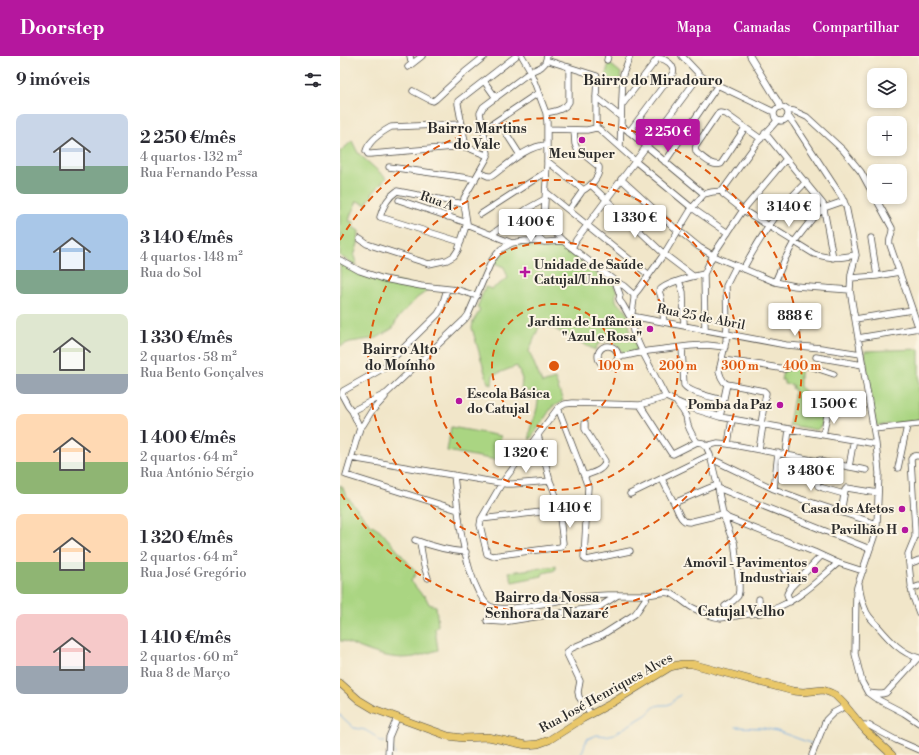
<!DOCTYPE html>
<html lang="pt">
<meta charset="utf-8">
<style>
:root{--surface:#fff;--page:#f2f2f3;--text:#2b2b33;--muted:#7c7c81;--accent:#b5179e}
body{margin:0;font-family:"Libre Bodoni",serif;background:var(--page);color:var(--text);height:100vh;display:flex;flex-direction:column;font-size:15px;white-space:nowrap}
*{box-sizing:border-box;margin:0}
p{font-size:13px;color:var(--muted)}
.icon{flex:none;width:22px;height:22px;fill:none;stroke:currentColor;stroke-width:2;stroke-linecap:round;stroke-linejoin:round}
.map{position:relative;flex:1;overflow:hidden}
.details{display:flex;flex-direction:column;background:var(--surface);width:340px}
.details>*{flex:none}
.controls{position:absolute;left:527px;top:12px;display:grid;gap:8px}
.controls a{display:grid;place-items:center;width:40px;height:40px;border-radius:8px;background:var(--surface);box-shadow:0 2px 6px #0003;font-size:20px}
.price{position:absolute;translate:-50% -34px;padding:0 9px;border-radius:4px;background:#fff;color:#222;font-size:13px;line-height:26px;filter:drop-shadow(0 1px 2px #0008)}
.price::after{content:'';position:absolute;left:50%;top:24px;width:12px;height:9px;margin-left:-6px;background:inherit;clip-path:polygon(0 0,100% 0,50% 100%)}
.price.current{background:var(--accent);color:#fff}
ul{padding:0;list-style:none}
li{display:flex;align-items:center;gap:12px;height:100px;padding:0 16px}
li span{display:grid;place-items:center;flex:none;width:112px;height:80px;border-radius:8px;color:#555}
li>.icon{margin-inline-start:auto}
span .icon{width:48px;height:48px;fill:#fffc;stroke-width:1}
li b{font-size:17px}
h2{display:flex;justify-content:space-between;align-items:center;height:48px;padding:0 16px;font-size:17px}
header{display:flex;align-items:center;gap:24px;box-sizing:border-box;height:56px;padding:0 20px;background:var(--accent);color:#fff}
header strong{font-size:19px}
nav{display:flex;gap:22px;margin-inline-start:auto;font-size:14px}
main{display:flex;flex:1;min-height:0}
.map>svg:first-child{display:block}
</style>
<header>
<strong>Doorstep</strong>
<nav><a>Mapa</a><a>Camadas</a><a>Compartilhar</a></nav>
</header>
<main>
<section class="details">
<h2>9 imóveis<svg class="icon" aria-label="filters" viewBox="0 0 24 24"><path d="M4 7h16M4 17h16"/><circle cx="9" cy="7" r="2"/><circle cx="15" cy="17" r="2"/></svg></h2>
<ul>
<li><span style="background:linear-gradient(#c9d6e8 65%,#7fa58c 0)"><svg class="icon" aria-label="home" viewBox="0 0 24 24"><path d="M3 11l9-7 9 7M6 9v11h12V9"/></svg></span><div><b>2 250 €/mês</b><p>4 quartos · 132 m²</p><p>Rua Fernando Pessa</p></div></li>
<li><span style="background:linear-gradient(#a9c7e8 70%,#7fa58c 0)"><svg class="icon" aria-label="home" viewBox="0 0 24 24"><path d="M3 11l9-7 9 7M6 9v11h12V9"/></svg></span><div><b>3 140 €/mês</b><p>4 quartos · 148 m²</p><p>Rua do Sol</p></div></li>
<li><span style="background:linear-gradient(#dfe7d0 75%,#9aa5b1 0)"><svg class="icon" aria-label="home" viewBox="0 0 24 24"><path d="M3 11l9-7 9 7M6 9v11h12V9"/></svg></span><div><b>1 330 €/mês</b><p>2 quartos · 58 m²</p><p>Rua Bento Gonçalves</p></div></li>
<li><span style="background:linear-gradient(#ffd9b3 60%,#8fb573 0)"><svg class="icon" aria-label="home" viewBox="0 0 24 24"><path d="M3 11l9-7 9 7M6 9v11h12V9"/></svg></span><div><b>1 400 €/mês</b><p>2 quartos · 64 m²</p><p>Rua António Sérgio</p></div></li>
<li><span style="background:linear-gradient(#ffd9b3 60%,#8fb573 0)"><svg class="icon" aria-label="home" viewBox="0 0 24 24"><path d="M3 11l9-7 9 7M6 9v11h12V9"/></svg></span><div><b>1 320 €/mês</b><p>2 quartos · 64 m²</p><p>Rua José Gregório</p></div></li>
<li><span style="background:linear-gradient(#f6c9c9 65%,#9aa5b1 0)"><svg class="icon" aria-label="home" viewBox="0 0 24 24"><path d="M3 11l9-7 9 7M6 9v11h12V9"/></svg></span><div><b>1 410 €/mês</b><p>2 quartos · 60 m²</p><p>Rua 8 de Março</p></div></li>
</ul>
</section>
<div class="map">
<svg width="579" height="699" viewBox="0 0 579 699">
<rect width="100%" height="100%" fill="#fcf5e5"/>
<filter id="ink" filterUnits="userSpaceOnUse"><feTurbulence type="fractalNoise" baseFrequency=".025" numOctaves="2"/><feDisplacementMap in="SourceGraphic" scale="8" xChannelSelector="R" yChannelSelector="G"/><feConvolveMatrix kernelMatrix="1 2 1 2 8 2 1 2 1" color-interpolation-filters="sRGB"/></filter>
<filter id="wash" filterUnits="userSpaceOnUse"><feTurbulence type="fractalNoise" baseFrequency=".012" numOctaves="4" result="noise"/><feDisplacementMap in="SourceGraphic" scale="16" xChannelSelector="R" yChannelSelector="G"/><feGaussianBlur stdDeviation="0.9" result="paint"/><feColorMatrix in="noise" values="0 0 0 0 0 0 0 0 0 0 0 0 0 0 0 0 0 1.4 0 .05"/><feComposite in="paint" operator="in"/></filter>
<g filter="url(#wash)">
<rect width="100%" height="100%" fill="#f1e6c9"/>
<path fill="#aad582" stroke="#6a8056" d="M269,7L281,17L280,33L265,21Z
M12,85L18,97L46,122L32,138L33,139L28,145L27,149L17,145L11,158L9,165L14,166L13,171L19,175L18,188L14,200L17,210L0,200V95H1Z
M214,187H221L225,189L223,192L270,228L272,226L277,235C276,238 275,241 276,244C277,249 282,250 285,253C290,260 288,270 291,278C292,283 296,287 297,292L294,296L284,298C277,287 271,282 258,288L255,294L201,266L189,295L202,327L215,323L223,345L212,351L190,384C187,374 194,365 196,356C198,350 198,343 199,337L181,334L182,323L177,310L153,319L152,329L148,327L132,272L133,266L140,254L137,252L145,231L152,233L168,222L164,211L154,207C163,191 181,186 198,188C206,189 207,190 214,187Z
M0,207L24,219L90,233L77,242L57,263L53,272L37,282L10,286L0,290Z
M579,293V364L536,370L525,299V295Z
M454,312L462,313L460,318V331L470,339L486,344L481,370L477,374L449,369L455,333H452L453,329L444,328V324H441L443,315Z
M111,371L161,380L156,404L107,395Z
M0,429L2,430L5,437L12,447L29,467L40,474L70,509L77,516L71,525L82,539L85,540L89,548L96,550L98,569L95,573L98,594C90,596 82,599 74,601C49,605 26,594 4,585H0Z
M216,510V513L213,515L203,517L202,520L172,526L169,516Z"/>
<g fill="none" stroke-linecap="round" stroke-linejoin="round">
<path stroke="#74ace3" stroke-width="1" d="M0,659L14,672L25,674L35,680L41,686H45
M396,671L423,672L437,675L473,688
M52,687L55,699
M241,699L247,683L257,679L266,680L274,678L306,659C310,656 312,652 316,650C321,648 326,650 330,648C333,646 336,641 340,639"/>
</g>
</g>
<g filter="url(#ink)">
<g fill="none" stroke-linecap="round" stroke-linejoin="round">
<g stroke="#494743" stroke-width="7">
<path id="minor" d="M70,0L71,5L73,7
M182,0L189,12L206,57L207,66V108L204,163L199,177L198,179L199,182L204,186
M342,0L360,19L367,24L434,56
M410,0L435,41L439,47L440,51
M206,4L257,20L256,41V72
M267,4L268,0
M68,11L82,0
M144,25L156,42
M73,35L90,44L93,45L96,43L125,16L145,0
M256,41L281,61
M282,49L317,3L318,2C326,3 335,9 333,17L289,76
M434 58a7 7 0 1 1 14 0a7 7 0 1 1-14 0Z
M447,54L454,55L467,61L503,94L521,116L534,140
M206,57C215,55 224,54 229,46V11
M448,60L454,68L501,140L506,150L516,199L511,218L510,234L536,388L539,417L537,469L534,481L517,531L516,537L515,598L522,626L528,637L535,642L564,657L579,667
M122,68L51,71C42,76 29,85 26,95L28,98H31L114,91H126L148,100
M152,68L198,37
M281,69L364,138
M405,72L381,108C372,111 364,102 357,97C355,94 355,93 356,90L378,58L380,57L386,58L421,83
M207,73L247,74L256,72L259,73L295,105L352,152L388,177
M234,74L235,88L237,93L259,111C260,121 251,130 242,135
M166,77L180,99
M425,77L483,148L493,202
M126,91L118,48V45L176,0
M280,91L283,18L290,0
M207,105L241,132L242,135L241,137L229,154
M325,106L378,29
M49,111L128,122L135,124
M139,116L148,120H152C167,109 188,89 207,89
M281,123L338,175
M251,129L324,198L353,220
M382,135L383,138L403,154L474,198C490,203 500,202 516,199
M206,136L309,219
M535,141L552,172C553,178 548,183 550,189L579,273
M59,144L127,167
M141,158L206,116
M108,161L112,145
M127,169L172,187
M200,174L205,171L211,173L223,185L275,225L284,230L294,239V243L291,263L293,275L303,297L326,341L351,352L380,361L536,388
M152,178L187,153L205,143
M343,178L359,191L376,201L435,226L455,230L510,234
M531,182L537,220
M20,183L27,188L89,208L107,204L114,200L118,194L127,167L124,148V142L147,102L148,97L140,57L143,51L190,16L201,11L205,7L207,0
M121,186L40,161C43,150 48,141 57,135L124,148
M232,192L236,184L360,19
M0,204L20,215L44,223L81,230L118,234L137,240
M403,213C416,189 430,166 448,145C454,138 460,132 466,126
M511,222L537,220L559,216
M275,225L280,239L279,243L280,245L283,249L291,263
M339,225L343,236L344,269
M435,226L445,203L454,186L472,163L484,152L504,145
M294,239L299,233L324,198L352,152L364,138L372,136L382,135L416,88L435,67L437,64
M291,260L446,289L481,292L521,298
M515,263L572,254
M324,266L321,241L319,235C324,227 354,220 364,218
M365,273L364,218L373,199L403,154L446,103
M518,282L579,272
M258 300a10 10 0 1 1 20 0a10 10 0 1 1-20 0Z
M342,291L344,329C351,338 373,341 383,344
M278,300H285L308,295L350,290L367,289L385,291
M476,301L523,309
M382,304L421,309L445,313L451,311L454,309L458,308L473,311L494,318
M387,328L424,335L426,337L421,368
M45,341L31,356L23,369L20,372L6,419L118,454
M337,347L343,355L344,357L346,360C347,371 351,378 357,386L363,387L366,390L370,399L378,432L383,458L390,478L394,486L395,492L399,529V535L398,540L393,545L385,550
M300,349L331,397L333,398L357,386
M218,352L244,420L248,431L244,501L245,503L247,504L290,495
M12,355L47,337L125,263L128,259L152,204L161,193L172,187L185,185L207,186L223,185
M380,361L387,328L384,326L381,321L379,315L386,285L387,270L386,230L396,210
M20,372L12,355L8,350L2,339L3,335L42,313L98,258L101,253L107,233
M534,373L579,368
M198,379L210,425L218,445L223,487L221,491L152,500L147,498L140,469L141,463L162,427L218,352L225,348L233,347L300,349L326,341
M483,379L488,355
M388,388L392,363
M366,390L378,387L388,388L526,414
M419,393L423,369
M446,398L449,373
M579,400C575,399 573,400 571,403L575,474V481L568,498L572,538L579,557
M11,402L166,428H173L210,425
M372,404L376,405L434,433L461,443L537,468
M480,404L477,426L478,430L483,432L504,438
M509,411L513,388
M558,412L567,370
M114,419C118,456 122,504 139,537C142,541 144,546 148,549C161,559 217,544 234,542C245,541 256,539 267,539C280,539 293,539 306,539C315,539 322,535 330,537C338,540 345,548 353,552C361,556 372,561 381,562C387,562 391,560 396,560C404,558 412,558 420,557C453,550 474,528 498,507
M244,420C252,417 265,414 265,405L245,373V367
M322,423L334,447L369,432L377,429
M378,432L530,493
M434,433L438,397
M290,438L370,399
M334,447C338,454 340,466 349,466L383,458L388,462L474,496L498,507L523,515
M501,456L505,434L507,432L538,437
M141,463L218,454
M75,484C91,490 108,495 126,496
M80,486L84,510L88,522
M440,507C444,512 452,523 452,529C451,532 448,535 447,538L450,546
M569,508L579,504
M519,528C520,538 522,546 526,555C528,560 532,564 536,568C548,582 560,597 579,602
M452,530L481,500
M571,533L579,530
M419,543V557
M147,565L163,566L252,552L259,551L278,539
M529,637C534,638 540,639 546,637L578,602
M251,658L239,641L238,636L240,625L227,598V596L232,592L262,579L295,558L298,554L308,539
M521,670L525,669L530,670L556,684L579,694
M48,699L49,681L57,662
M472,699L486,664L493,657L506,650"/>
</g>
<g stroke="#494743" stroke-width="8">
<path id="major" d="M0,627L19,644L34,653L108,680L123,682L148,681L186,689L198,688L209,684L242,663L272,647L330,611L342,608H352L453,635L463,636L483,634L491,637L495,639L503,647L526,675L552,699"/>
</g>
<use href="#minor" stroke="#fff" stroke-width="5.5"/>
<use href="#major" stroke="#e9c769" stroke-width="7"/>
</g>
</g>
<g fill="none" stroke="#df570e" stroke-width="2" stroke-dasharray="7 5">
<circle cx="214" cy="310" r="62"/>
<circle cx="214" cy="310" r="124"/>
<circle cx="214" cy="310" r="186"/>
<path d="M0 184A248 248 0 1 1 0 436"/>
</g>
<g fill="#b5179e" stroke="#fcf5e5" stroke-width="1.5">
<circle cx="242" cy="84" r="4"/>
<path d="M183 210h4v4h4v4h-4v4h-4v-4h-4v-4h4z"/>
<circle cx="310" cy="273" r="4"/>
<circle cx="119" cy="345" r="4"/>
<circle cx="440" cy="349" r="4"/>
<circle cx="562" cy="453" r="4"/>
<circle cx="565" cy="474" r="4"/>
<circle cx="475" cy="514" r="4"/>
</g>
<g text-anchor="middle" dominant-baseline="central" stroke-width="4" stroke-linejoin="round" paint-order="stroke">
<g font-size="13" font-weight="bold" fill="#2b2b2b" stroke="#fcf5e5" text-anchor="end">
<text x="242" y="98" text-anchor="middle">Meu Super</text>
<text x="194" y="209" text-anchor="start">Unidade de Saúde<tspan x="194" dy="15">Catujal/Unhos</tspan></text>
<text x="302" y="266">Jardim de Infância<tspan x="302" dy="15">"Azul e Rosa"</tspan></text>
<text x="127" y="338" text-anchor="start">Escola Básica<tspan x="127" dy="15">do Catujal</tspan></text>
<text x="432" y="349">Pomba da Paz</text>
<text x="554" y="453">Casa dos Afetos</text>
<text x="557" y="474">Pavilhão H</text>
<text x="467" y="507">Amovil - Pavimentos<tspan x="467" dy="15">Industriais</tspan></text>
</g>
<g font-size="13" fill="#2b2b2b" stroke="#fcf5e5">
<text transform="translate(97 145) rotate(19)">Rua A</text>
<text transform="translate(361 261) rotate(11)">Rua 25 de Abril</text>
<text transform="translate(266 637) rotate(-29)">Rua José Henriques Alves</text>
</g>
<g font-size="14" font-weight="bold" fill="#2b2b2b" stroke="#fcf5e5">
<text x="313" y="25">Bairro do Miradouro</text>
<text x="137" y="73">Bairro Martins<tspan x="137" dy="16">do Vale</tspan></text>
<text x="60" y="294">Bairro Alto<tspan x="60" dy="16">do Moínho</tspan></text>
<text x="207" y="542">Bairro da Nossa<tspan x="207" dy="16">Senhora da Nazaré</tspan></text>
<text x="401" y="556">Catujal Velho</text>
</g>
</g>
<circle cx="214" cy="310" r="6" fill="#df570e" stroke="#fcf5e5" stroke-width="2"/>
<g font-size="12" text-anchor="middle" font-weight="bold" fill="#df570e" stroke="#fcf5e5" stroke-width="4" stroke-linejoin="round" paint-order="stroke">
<text x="276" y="314">100 m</text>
<text x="338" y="314">200 m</text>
<text x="400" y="314">300 m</text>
<text x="462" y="314">400 m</text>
</g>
</svg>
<div class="controls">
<a><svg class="icon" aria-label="layers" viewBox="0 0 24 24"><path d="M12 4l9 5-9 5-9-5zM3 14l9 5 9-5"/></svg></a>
<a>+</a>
<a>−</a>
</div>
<b class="price current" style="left:328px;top:97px">2 250 €</b>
<b class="price" style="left:449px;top:172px">3 140 €</b>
<b class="price" style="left:295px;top:183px">1 330 €</b>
<b class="price" style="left:191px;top:187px">1 400 €</b>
<b class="price" style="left:455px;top:281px">888 €</b>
<b class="price" style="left:494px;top:369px">1 500 €</b>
<b class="price" style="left:186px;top:418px">1 320 €</b>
<b class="price" style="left:471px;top:436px">3 480 €</b>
<b class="price" style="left:230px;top:473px">1 410 €</b>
</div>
</main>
